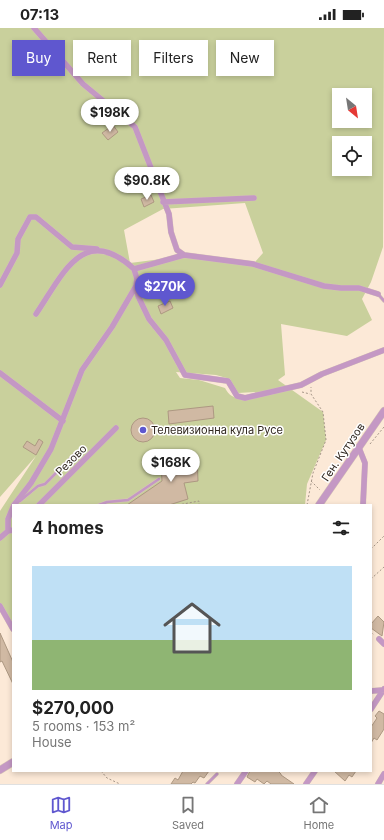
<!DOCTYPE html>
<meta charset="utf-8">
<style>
:root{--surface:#fff;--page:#f2f2f2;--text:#222;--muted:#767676;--line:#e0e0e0;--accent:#5f57cf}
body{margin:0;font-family:Inter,sans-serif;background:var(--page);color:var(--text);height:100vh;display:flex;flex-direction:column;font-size:15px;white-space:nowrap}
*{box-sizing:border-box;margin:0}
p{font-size:13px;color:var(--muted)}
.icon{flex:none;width:22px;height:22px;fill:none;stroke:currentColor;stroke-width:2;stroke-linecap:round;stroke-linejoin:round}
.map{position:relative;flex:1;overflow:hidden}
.panel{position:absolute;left:12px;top:476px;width:360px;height:268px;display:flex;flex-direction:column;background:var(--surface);border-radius:0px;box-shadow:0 2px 6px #0003}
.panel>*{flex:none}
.top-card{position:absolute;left:12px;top:12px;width:360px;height:36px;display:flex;gap:8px}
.needle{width:26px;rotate:150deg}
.fabs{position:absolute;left:332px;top:60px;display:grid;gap:8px}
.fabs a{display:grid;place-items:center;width:40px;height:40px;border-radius:0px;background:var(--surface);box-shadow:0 2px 6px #0003;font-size:20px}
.price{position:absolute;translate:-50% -34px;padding:0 9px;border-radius:14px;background:#fff;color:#222;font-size:13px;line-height:26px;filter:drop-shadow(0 1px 2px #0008)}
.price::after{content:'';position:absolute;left:50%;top:24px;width:12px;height:9px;margin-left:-6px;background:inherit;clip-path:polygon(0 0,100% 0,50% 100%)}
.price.selected{background:var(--accent);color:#fff}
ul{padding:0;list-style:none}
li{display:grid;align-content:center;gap:8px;height:212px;padding:0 20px}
li span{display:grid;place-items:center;height:124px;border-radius:0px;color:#555}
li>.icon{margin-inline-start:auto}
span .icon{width:72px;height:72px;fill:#fffc;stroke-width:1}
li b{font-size:17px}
h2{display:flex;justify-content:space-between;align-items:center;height:48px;padding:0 20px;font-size:17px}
.chip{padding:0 14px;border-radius:0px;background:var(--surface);box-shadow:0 2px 6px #0003;font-size:14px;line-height:36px}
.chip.selected{background:var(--accent);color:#fff}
.status{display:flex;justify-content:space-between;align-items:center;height:28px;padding:0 20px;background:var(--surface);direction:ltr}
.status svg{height:11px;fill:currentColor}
.tab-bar{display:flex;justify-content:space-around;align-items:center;height:56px;border-top:1px solid var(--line);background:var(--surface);font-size:11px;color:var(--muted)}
.tab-bar a{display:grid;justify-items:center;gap:2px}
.tab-bar .selected{color:var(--accent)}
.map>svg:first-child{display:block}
</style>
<div class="status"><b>07:13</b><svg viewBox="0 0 49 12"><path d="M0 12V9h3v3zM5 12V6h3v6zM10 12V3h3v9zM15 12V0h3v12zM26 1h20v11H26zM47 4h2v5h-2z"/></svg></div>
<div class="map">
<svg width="384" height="756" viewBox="0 0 384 756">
<rect width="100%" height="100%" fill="#fce9d7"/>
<path fill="#c9d09c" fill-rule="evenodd" d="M0,0H384L383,219L371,254L362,271L372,292L347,308L281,296L285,347L278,352L323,384L326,412L307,456L305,477H13V601L0,578V483L36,428L0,469ZM339,67H365V93H339ZM339,115H365V141H339ZM245,175L263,225L255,234L193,227L130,235L124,202L163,181ZM176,344L216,347L230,351L238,365L255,364L256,367C243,370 232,374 225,360L199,352L180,350Z"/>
<path fill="#d0b9a3" stroke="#ad9882" d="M113,97L118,104L108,112L102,105Z
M151,167L154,174L144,179L141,171Z
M170,273L173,280L161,286L158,278Z
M213,378L214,390L169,396L168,383Z
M131 402a12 12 0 1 1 24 0a12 12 0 1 1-24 0Z
M39,411L43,414L36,427L23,419L27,413L35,418Z
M197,429L198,453L184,455L188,471L169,477H127L162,453L161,434Z
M378,588L384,594L382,608L371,600V596Z
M0,605L13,634V656L2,633L0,634Z
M379,683L384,686V701L377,712L374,710L371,715V699L377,690L375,688Z
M183,743H209L204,750L200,748L195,755L193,754L191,756H171L175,750L178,752Z
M250,743H278L281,746V747L294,756H271L267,753L264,756L257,751L255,754L247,749Z
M334,743H356L352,749L349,747L345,753Z"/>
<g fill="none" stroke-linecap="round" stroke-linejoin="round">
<g stroke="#d7c6b6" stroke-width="3.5">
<path id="service" d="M378,266L384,273
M20,473L38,458L45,456L75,426
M99,477L107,474L128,472L159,451
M207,756L217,746"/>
</g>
<g stroke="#d7c6b6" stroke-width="6">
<path id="minor" d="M34,0L83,56L135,99L169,186L171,204L177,222L184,227L253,236L324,258L341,260H359L378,266
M163,174L254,170
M184,227L134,241L137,251L136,258L138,268L149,291L166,312L185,347L228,353L237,368L245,370L301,357L322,346L384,322
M0,257L17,225L18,211L30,189H36L72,219L97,221
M36,286C62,248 83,194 134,241
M0,345L63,393
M359,420L365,435L363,477
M14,477L31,455L51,421L82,342L112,299L136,258
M39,477L116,400
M8,503V491L13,479
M0,510L8,503L13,502
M0,578L13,601
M379,611L384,616
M371,663L384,662
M371,681L384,661
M237,756L246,743
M306,756L315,743
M378,756L384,746"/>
</g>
<g stroke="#d7c6b6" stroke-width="8">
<path id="tertiary" d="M319,477L384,383
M0,742L13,734"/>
</g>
<path stroke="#a49587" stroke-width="1" stroke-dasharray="2 2" stroke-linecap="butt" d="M302,364L310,366
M370,416L384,399
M311,453L320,462
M178,477L199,473V477
M307,477L313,445L326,412L323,384L311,366V359
M371,521L384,508
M371,551L384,539
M371,604L374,607
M101,743L107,750L120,756"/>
<use href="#service" stroke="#c498c4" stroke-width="2.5"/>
<use href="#minor" stroke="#c498c4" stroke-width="5.5"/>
<use href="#tertiary" stroke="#c498c4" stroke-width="7"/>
</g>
<circle fill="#5f57cf" stroke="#fff" stroke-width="1.5" cx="143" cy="402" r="4"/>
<g text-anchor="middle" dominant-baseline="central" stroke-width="3" stroke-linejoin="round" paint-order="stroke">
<g font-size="11" fill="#312820" stroke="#fff" text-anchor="start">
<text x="151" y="402">Телевизионна кула Русе</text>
</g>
<g font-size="11" fill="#312820" stroke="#fff">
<text transform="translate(343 424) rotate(-56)">Ген. Кутузов</text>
<text transform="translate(71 432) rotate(-45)">Резово</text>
</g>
</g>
</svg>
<div class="fabs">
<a><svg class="needle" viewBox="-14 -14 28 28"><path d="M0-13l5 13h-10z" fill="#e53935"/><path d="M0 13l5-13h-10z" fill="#767676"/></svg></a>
<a><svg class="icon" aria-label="locate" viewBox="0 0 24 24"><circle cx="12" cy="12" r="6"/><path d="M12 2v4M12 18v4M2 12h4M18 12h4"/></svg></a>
</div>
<b class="price" style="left:110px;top:105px">$198K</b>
<b class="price" style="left:147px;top:173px">$90.8K</b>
<b class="price selected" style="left:165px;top:279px">$270K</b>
<b class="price" style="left:171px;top:455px">$168K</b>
<div class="top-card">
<a class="chip selected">Buy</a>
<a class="chip">Rent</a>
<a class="chip">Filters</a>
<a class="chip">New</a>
</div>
<section class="panel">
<h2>4 homes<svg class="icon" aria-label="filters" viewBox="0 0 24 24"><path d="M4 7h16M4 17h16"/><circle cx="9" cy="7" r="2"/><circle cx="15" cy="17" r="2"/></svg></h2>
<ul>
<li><span style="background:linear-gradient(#bfe0f5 60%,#8fb573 0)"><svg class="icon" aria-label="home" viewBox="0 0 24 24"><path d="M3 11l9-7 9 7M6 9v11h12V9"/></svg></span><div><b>$270,000</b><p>5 rooms · 153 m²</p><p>House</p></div></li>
</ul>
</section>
</div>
<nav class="tab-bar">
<a class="selected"><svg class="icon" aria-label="map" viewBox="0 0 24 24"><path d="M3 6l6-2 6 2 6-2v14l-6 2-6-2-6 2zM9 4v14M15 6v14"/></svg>Map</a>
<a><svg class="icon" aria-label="saved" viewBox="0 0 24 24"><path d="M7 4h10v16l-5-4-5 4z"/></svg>Saved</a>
<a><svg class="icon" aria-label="home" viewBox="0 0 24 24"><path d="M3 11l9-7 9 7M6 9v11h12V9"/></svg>Home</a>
</nav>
